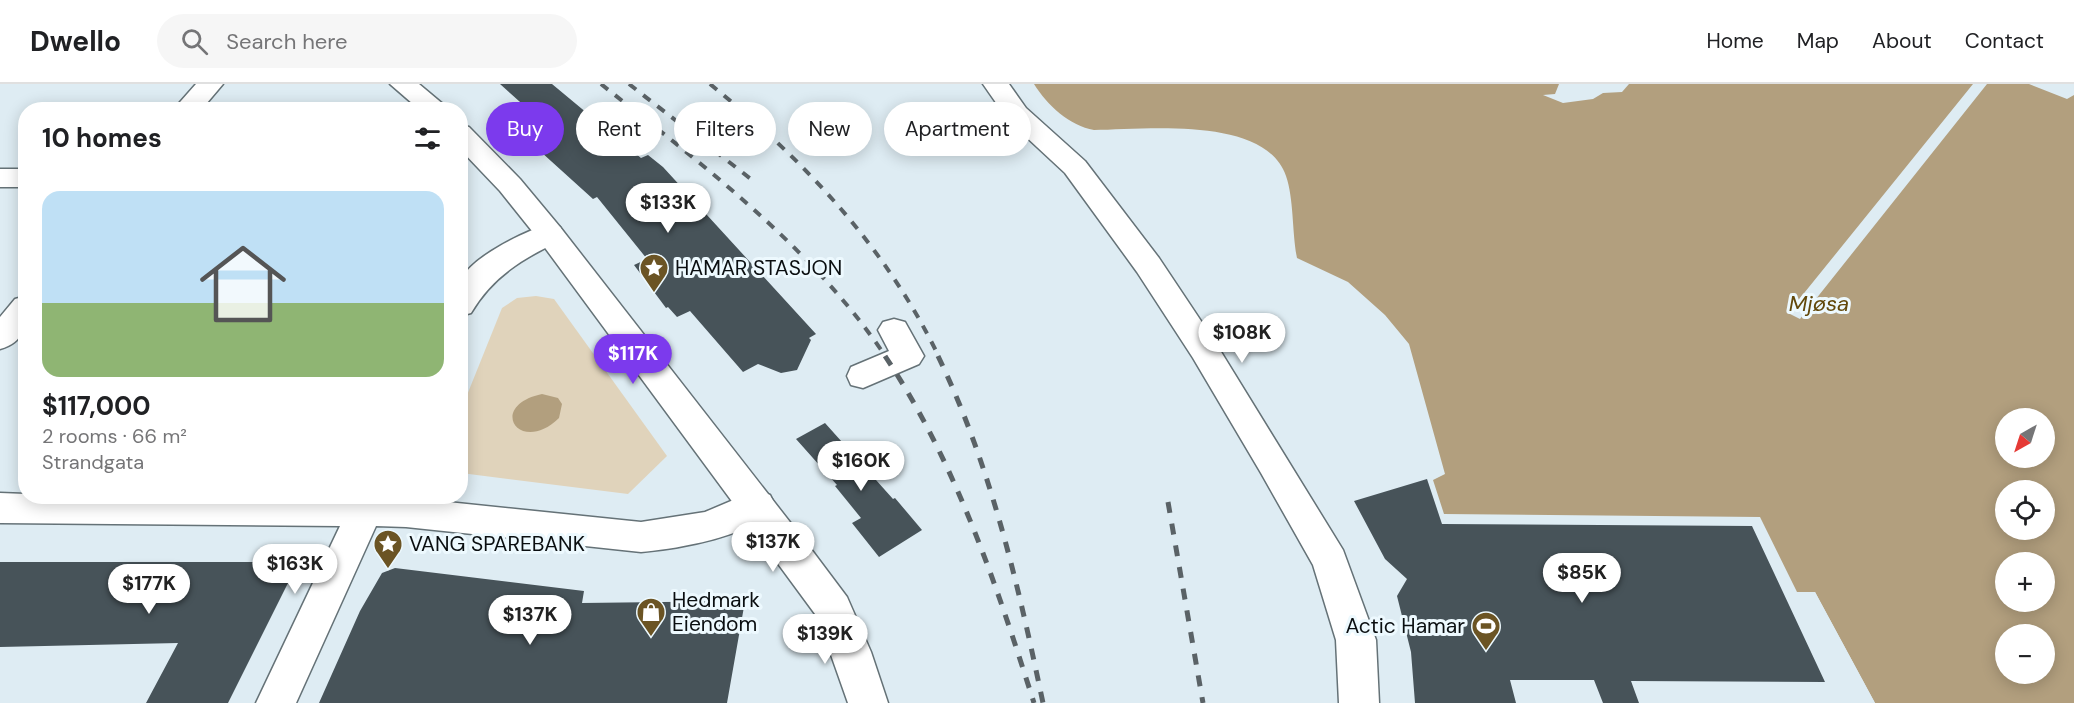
<!DOCTYPE html>
<meta charset="utf-8">
<style>
:root{--surface:#fff;--page:#f6f6f6;--text:#202124;--muted:#757577;--line:#e0e0e0;--accent:#7c3aed}
body{margin:0;font-family:"DM Sans",sans-serif;background:var(--page);color:var(--text);height:100vh;display:flex;flex-direction:column;font-size:22px;white-space:nowrap}
*{box-sizing:border-box;margin:0}
p{font-size:20px;color:var(--muted)}
.icon{flex:none;width:33px;height:33px;fill:none;stroke:currentColor;stroke-width:2;stroke-linecap:round;stroke-linejoin:round}
.map{position:relative;flex:1;overflow:hidden}
.sheet{position:absolute;left:18px;top:18px;width:450px;height:402px;display:flex;flex-direction:column;background:var(--surface);border-radius:24px;box-shadow:0 3px 15px #0003}
.sheet>*{flex:none}
.hud{position:absolute;left:486px;top:18px;width:570px;height:54px;display:flex;gap:12px}
.needle{width:39px;rotate:219deg}
.tools{position:absolute;left:1995px;top:324px;display:grid;gap:12px}
.tools a{display:grid;place-items:center;width:60px;height:60px;border-radius:50%;background:var(--surface);box-shadow:0 3px 15px #0003;font-size:30px}
.price{position:absolute;translate:-50% -51px;padding:0 14px;border-radius:21px;background:#fff;color:#222;font-size:20px;line-height:39px;filter:drop-shadow(0 2px 3px #0008)}
.price::after{content:'';position:absolute;left:50%;top:36px;width:18px;height:14px;margin-left:-9px;background:inherit;clip-path:polygon(0 0,100% 0,50% 100%)}
.price.active{background:var(--accent);color:#fff}
ul{padding:0;list-style:none}
li{display:grid;align-content:center;gap:12px;height:318px;padding:0 24px}
li span{display:grid;place-items:center;height:186px;border-radius:18px;color:#555}
li>.icon{margin-inline-start:auto}
span .icon{width:108px;height:108px;fill:#fffc;stroke-width:1}
li b{font-size:26px}
h2{display:flex;justify-content:space-between;align-items:center;height:72px;padding:0 24px;font-size:26px}
.tag{padding:0 21px;border-radius:27px;background:var(--surface);box-shadow:0 3px 15px #0003;font-size:21px;line-height:54px}
.tag.active{background:var(--accent);color:#fff}
header{display:flex;align-items:center;gap:36px;box-sizing:border-box;height:84px;padding:0 30px;background:var(--surface);border-bottom:2px solid var(--line)}
header strong{font-size:28px}
nav{display:flex;gap:33px;margin-inline-start:auto;font-size:21px}
.search{width:420px;height:54px;background:var(--page);display:flex;align-items:center;gap:15px;box-sizing:border-box;padding:0 21px;border-radius:33px;color:var(--muted);font-size:22px}
.map>svg:first-child{display:block}
</style>
<header>
<strong>Dwello</strong>
<div class="search"><svg class="icon" aria-label="search" viewBox="0 0 24 24"><circle cx="10" cy="10" r="6"/><path d="M15 15l6 6"/></svg>Search here</div>
<nav><a>Home</a><a>Map</a><a>About</a><a>Contact</a></nav>
</header>
<div class="map">
<svg width="2074" height="619" viewBox="0 0 2074 619">
<rect width="100%" height="100%" fill="#deecf3"/>
<path fill="#e0d3bb" d="M536,212L554,215L667,372L628,410L461,389V326L502,224L517,214Z"/>
<path fill="#b29f7e" fill-rule="evenodd" d="M1034,0H1559L1555,10L1543,11L1563,19L1593,15L1603,9L1622,8L1629,0H2029L2067,15L2074,11V619H1875L1815,508H1797L1760,433L1444,430L1433,396L1445,390L1409,260L1385,231L1348,198L1297,174C1292,149 1294,115 1286,92C1265,31 1144,46 1094,46C1070,42 1047,21 1034,0ZM2006,334H2044V374H2006ZM2006,406H2044V446H2006ZM2006,478H2044V518H2006ZM2006,550H2044V590H2006Z
M542,310L558,314L562,320L559,334C520,372 486,322 542,310Z"/>
<path fill="#deecf3" d="M1973,0H1987L1800,235L1788,229Z
M1794,508H1815L1875,619H1872L1813,511H1797Z"/>
<path fill="#475359" d="M500,0H552L641,74L648,71L663,83L816,250L809,254L811,256L797,286L781,289L758,280L743,288L690,227L677,233L668,223L666,224L634,181L647,175L597,113L593,115L520,49L522,48L508,35L529,26Z
M825,339L893,415L895,414L922,446L879,473L852,439L861,434L835,402L837,401L796,355Z
M1427,395L1442,440L1752,442L1825,598L1631,597L1639,619H1603L1594,596H1510L1516,619H1415L1411,568L1397,512L1407,495L1385,475L1354,417Z
M0,478H280L291,493L228,619H146L178,559L0,563Z
M395,484L584,507L582,519L745,517L727,619H319L360,527L382,489Z"/>
<g fill="none" stroke-linecap="round" stroke-linejoin="round">
<g stroke="#657277" stroke-width="3">
<path id="minor" d="M983,0H1009L1026,24L1085,77L1159,174L1215,258L1343,466L1376,556L1379,619H1339L1336,556L1313,481L1261,389L1193,274L1137,188L1065,89L1008,36Z
M0,85H26V103H0Z
M550,140L560,143L564,150L560,157C523,174 492,193 471,229L460,232C460,222 457,203 462,194C475,171 525,147 550,140Z
M894,235L905,238L924,272L919,280L863,304L851,301L847,292L851,283L889,267L878,246L883,238Z
M757,406L770,411L775,421C759,452 674,465 641,468L406,443L376,442L296,619H256L340,442L0,439V409L26,410V412H390L641,438L705,428Z"/>
</g>
<g stroke="#657277" stroke-width="3">
<path id="major" d="M196,0H223L201,26H173Z
M390,0H419L450,26H420Z
M460,41L469,43L520,95L560,143L814,469L847,513L871,568L888,619H848L818,534L540,157L500,107L460,65Z
M26,212C26,237 28,257 0,265V233L15,215Z"/>
</g>
<use href="#minor" fill="#fff" fill-rule="evenodd"/>
<use href="#major" fill="#fff" fill-rule="evenodd"/>
<path stroke="#5a6266" stroke-width="4" stroke-dasharray="9 9" stroke-linecap="butt" d="M601,0C704,82 812,163 886,273
M629,0L756,99
M710,0C804,76 886,163 939,273"/>
<path stroke="#5a6266" stroke-width="5" stroke-dasharray="11 11" stroke-linecap="butt" d="M885,272C955,377 996,499 1034,619
M938,272C991,382 1018,500 1043,619
M1168,418L1203,619"/>
</g>
<defs>
<g id="sight-pin" transform="scale(1.5)"><path d="M0 17L-7.5 6A9.5 9.5 0 1 1 7.5 6Z" fill="#6b5424" stroke="#edf9fe"/><path d="M0-6L1.8-2.2L6-1.7L2.9 1.2L3.7 5.4L0 3.3L-3.7 5.4L-2.9 1.2L-6-1.7L-1.8-2.2Z" fill="#fff"/></g>
<g id="shop-pin" transform="scale(1.5)"><path d="M0 17L-7.5 6A9.5 9.5 0 1 1 7.5 6Z" fill="#6b5424" stroke="#edf9fe"/><path d="M-5-2.5h2.3a2.7 3.5 0 0 1 5.4 0H5L5.5 6h-11ZM-1.5-2.5h3a1.5 2.3 0 0 0-3 0Z" fill="#fff"/></g>
<g id="stadium-pin" transform="scale(1.5)"><path d="M0 17L-7.5 6A9.5 9.5 0 1 1 7.5 6Z" fill="#6b5424" stroke="#edf9fe"/><path d="M0-5a6.5 5 0 1 0 0 10a6.5 5 0 1 0 0-10ZM-3.5-1.8h7v3.6h-7Z" fill="#fff"/></g>
</defs>
<g fill-rule="evenodd">
<use href="#sight-pin" x="654" y="184"/>
<use href="#sight-pin" x="388" y="460"/>
<use href="#shop-pin" x="651" y="528"/>
<use href="#stadium-pin" x="1486" y="542"/>
</g>
<g text-anchor="middle" dominant-baseline="central" stroke-width="6" stroke-linejoin="round" paint-order="stroke">
<g font-size="21" fill="#0a0e10" stroke="#edf9fe" text-anchor="start">
<text x="675" y="184">HAMAR STASJON</text>
<text x="409" y="460">VANG SPAREBANK</text>
<text x="672" y="516">Hedmark<tspan x="672" dy="24">Eiendom</tspan></text>
<text x="1465" y="542" text-anchor="end">Actic Hamar</text>
</g>
<g font-size="22" font-style="italic" fill="#62480a" stroke="#edf9fe">
<text x="1819" y="219">Mjøsa</text>
</g>
</g>
</svg>
<div class="tools">
<a><svg class="needle" viewBox="-14 -14 28 28"><path d="M0-13l5 13h-10z" fill="#e53935"/><path d="M0 13l5-13h-10z" fill="#757577"/></svg></a>
<a><svg class="icon" aria-label="locate" viewBox="0 0 24 24"><circle cx="12" cy="12" r="6"/><path d="M12 2v4M12 18v4M2 12h4M18 12h4"/></svg></a>
<a>+</a>
<a>−</a>
</div>
<b class="price" style="left:668px;top:150px">$133K</b>
<b class="price" style="left:1242px;top:280px">$108K</b>
<b class="price active" style="left:633px;top:301px">$117K</b>
<b class="price" style="left:861px;top:408px">$160K</b>
<b class="price" style="left:773px;top:489px">$137K</b>
<b class="price" style="left:295px;top:511px">$163K</b>
<b class="price" style="left:1582px;top:520px">$85K</b>
<b class="price" style="left:149px;top:531px">$177K</b>
<b class="price" style="left:530px;top:562px">$137K</b>
<b class="price" style="left:825px;top:581px">$139K</b>
<div class="hud">
<a class="tag active">Buy</a>
<a class="tag">Rent</a>
<a class="tag">Filters</a>
<a class="tag">New</a>
<a class="tag">Apartment</a>
</div>
<section class="sheet">
<h2>10 homes<svg class="icon" aria-label="filters" viewBox="0 0 24 24"><path d="M4 7h16M4 17h16"/><circle cx="9" cy="7" r="2"/><circle cx="15" cy="17" r="2"/></svg></h2>
<ul>
<li><span style="background:linear-gradient(#bfe0f5 60%,#8fb573 0)"><svg class="icon" aria-label="home" viewBox="0 0 24 24"><path d="M3 11l9-7 9 7M6 9v11h12V9"/></svg></span><div><b>$117,000</b><p>2 rooms · 66 m²</p><p>Strandgata</p></div></li>
</ul>
</section>
</div>
